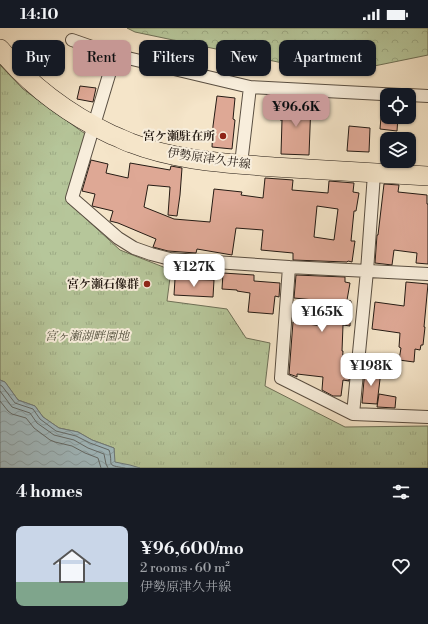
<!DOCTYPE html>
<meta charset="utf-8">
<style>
:root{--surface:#171b24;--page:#242831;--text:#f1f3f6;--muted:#9ea1a6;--line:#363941;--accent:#c59692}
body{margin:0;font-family:"Libre Bodoni","Noto Serif JP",serif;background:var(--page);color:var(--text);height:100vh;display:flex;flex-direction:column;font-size:15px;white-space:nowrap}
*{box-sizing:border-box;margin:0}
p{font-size:13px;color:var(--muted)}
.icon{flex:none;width:22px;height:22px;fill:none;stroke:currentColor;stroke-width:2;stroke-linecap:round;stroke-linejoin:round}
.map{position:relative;height:440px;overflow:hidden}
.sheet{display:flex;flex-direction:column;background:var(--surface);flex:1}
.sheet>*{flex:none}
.guide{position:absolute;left:12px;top:12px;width:404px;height:36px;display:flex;gap:8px}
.tools{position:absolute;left:380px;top:60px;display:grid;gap:8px}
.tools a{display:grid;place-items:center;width:36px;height:36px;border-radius:8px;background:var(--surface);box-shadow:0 1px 3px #0004;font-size:20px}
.price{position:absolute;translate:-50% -34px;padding:0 9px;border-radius:8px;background:#fff;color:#222;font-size:13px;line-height:26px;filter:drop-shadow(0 1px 2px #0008)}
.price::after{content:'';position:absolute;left:50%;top:24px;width:12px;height:9px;margin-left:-6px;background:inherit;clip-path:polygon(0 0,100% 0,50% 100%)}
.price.current{background:var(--accent);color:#111}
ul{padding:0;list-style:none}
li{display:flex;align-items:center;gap:12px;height:100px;padding:0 16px}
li+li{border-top:1px solid var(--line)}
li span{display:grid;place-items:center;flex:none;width:112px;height:80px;border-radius:8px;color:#555}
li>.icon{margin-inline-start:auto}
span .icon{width:48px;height:48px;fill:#fffc;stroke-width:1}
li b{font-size:17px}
h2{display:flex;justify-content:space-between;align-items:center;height:48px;padding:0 16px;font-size:17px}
.chip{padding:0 14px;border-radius:8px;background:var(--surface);box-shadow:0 1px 3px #0004;font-size:14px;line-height:36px}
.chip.current{background:var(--accent);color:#111}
.status{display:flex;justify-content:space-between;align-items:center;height:28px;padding:0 20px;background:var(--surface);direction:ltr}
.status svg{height:11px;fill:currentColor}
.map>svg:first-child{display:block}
</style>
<div class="status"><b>14:10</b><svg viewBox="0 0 49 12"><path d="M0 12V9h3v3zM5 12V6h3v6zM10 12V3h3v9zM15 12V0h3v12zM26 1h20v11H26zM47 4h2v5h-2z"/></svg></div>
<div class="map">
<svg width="428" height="440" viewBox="0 0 428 440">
<defs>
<pattern id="forest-crowns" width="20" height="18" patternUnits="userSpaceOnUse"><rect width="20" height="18" fill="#b6c69a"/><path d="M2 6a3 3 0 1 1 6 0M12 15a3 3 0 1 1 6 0" fill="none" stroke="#9caa84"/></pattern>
<pattern id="park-tufts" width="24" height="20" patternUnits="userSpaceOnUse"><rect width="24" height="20" fill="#b6c69a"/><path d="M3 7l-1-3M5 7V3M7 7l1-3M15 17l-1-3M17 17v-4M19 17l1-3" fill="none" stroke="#9caa84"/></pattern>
<pattern id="water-waves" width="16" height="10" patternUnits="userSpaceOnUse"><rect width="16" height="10" fill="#a2bcc2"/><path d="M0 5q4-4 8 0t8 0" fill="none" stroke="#8ba1a6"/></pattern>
</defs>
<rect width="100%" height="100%" fill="#f5e5c9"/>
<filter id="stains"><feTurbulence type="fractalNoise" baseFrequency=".005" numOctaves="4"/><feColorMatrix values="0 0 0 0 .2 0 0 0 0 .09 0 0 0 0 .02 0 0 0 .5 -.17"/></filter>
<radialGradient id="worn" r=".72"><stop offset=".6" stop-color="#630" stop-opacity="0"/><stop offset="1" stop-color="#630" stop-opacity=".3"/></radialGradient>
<path fill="url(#forest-crowns)" stroke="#6e7057" d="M127,0H428V27L335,46L135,4Z"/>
<path fill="url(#park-tufts)" stroke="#6e7057" d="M0,37L23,61L81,103L87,107L73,177L84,189L120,222L171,242L167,273L227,281L246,310L270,315L265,358L345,399L428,398V440H114V420L92,412L78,404L59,400L43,389L35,378L18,372L5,354L0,352Z"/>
<path fill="url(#water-waves)" stroke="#707c7c" d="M0,352L5,354L18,372L35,378L43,389L59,400L78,404L92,412L114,420L115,434L130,437L140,440H0Z"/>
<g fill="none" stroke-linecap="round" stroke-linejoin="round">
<path stroke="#646c6b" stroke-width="1" d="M0,357L2,358L15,375L33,381L40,391L56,403L76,408L90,415L109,422C114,437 104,437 125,440
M0,363L12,379L30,385L37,395L54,407L74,412L88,420L104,426L106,436L108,440
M0,373L8,383L12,386L26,390L34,400L50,412L55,414L72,418L85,425L98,430L101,440"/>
</g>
<path fill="#dea895" stroke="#251b14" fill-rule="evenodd" d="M31,18L48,33L40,42L24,27Z
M80,58L96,60L93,74L77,71Z
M217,68L235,70L233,91L235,92L232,121L212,119L213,98Z
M281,74H311L309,127L281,126L282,92H280Z
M381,89H398L397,103L380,101Z
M349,98L370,100L369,124L347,123Z
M91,132L108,136L106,145L128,150L130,135L170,142L171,138L182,140L180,167L177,188L168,187L170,159L148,157L144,179L174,191L210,194L214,161L242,164L241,167L263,170L265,150L293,152L292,162L328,165L329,153L354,155L353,164L359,165L356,183H354L351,213H355L352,234L348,233L347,234L293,232V225L261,222L263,202L236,200L232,227L197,221L196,225L168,223L153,219L156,211L118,195L110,193L113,183L92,178L95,166L82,163ZM317,178L338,181L334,212L314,209Z
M384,156L399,157L398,164L427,167V176H428V236L416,235L417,225L394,222L392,237L375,235L377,207H378Z
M223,245L254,247V253L280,255L279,269L275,268L273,286L248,284L250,265L237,263V262L222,261Z
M296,247L345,249V254L350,255L347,272L351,273L350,298L343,297L342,323H343L342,339L350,340L349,353L343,352L341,368H333L322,362L323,349L297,346V349L295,348L289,346L293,294L322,298L324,273L294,270Z
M175,251L214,252L213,269L174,267Z
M406,254L428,256L424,299H425L423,317H421L420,322L415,321L414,334L399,332L401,320L399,319L400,305L372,301L375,274L404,278Z
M365,341L381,343L377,376L362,375Z
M379,366L396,369L395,380L377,379Z"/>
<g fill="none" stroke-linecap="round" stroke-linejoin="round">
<g stroke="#594e41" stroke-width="14">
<path id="street" d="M72,12L115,27L250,59L401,67
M115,27L72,170L118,210L134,220L151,226L170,231L289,239L428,246
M409,67L428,68
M241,136L250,59
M289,239L281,350L353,386L428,389
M353,386L367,243L374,146"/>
</g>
<g stroke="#251b14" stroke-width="20">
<path id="primary" d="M0,21C31,59 68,86 112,107C118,109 125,113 131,115C177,133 226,135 274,139C325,142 377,145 428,148"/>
</g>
<use href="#street" stroke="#f8eedc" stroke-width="12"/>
<use href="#primary" stroke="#f5e5c9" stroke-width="19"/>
</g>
<g fill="#8f2418" stroke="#f8eedc" stroke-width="1.5">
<circle cx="223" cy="108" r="4"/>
<circle cx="147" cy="256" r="4"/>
</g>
<g text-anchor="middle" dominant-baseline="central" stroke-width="4" stroke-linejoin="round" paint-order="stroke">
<g font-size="12" font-weight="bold" fill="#251b14" stroke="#f8eedc" text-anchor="end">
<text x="215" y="108">宮ケ瀬駐在所</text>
<text x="139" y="256">宮ケ瀬石像群</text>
</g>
<g font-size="12" fill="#251b14" stroke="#f8eedc">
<text transform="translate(209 131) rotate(8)">伊勢原津久井線</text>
</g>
<g font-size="12" font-style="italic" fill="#504e3c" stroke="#f8eedc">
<text x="87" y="308">宮ヶ瀬湖畔園地</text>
</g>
</g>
<rect width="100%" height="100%" filter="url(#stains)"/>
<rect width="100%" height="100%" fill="url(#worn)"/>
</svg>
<div class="tools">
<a><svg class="icon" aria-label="locate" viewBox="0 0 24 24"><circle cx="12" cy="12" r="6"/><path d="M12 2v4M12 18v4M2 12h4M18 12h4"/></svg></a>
<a><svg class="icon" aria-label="layers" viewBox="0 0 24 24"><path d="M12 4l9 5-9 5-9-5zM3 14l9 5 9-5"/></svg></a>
</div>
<b class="price current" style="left:296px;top:100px">¥96.6K</b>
<b class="price" style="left:194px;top:260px">¥127K</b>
<b class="price" style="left:322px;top:305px">¥165K</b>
<b class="price" style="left:371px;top:359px">¥198K</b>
<div class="guide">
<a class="chip">Buy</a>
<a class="chip current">Rent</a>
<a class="chip">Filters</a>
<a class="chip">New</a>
<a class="chip">Apartment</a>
</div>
</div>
<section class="sheet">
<h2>4 homes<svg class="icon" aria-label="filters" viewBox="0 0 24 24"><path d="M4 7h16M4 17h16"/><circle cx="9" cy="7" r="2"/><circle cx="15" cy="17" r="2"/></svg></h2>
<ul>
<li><span style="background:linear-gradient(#c9d6e8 70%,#7fa58c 0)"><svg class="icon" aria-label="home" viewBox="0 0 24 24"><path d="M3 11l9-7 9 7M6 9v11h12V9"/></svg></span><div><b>¥96,600/mo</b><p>2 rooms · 60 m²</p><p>伊勢原津久井線</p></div><svg class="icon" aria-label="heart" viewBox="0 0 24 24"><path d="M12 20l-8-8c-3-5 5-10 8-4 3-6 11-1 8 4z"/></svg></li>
</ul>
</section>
